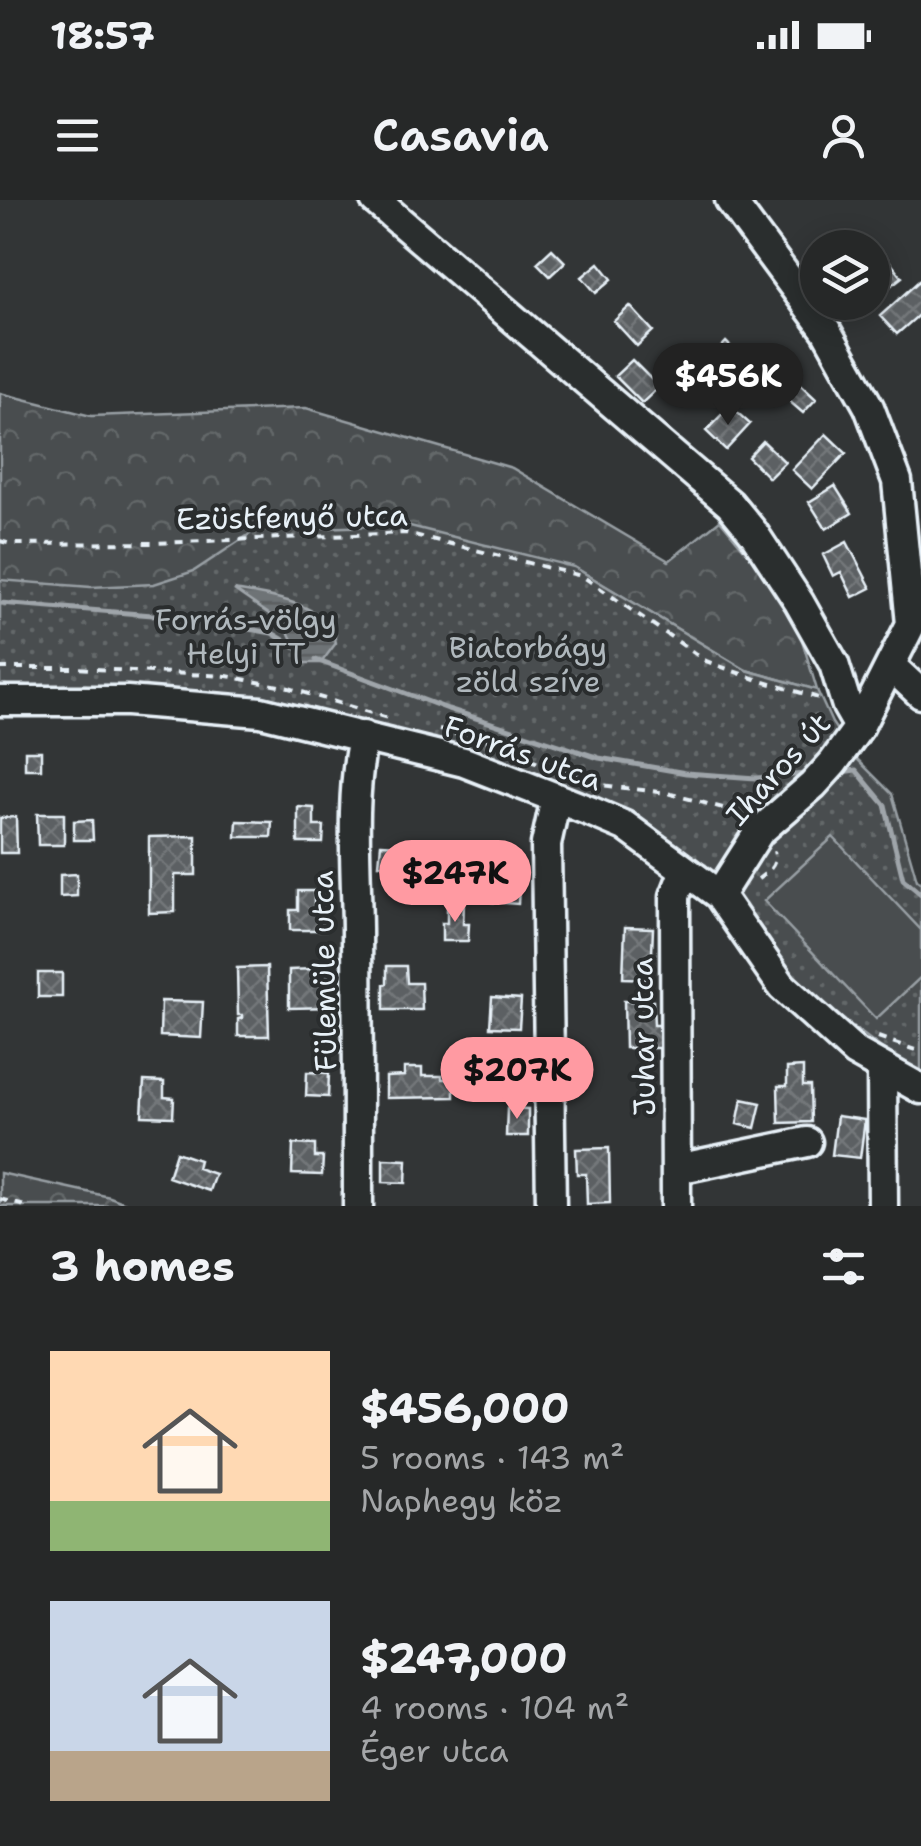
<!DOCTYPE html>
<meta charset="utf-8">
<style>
:root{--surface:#262828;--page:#2e3030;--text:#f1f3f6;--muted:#a4a6a8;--line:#424445;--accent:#ff9aa2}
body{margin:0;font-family:"Shantell Sans",sans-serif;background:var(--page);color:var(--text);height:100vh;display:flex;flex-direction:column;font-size:38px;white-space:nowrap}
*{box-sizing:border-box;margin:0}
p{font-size:32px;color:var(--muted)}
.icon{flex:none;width:55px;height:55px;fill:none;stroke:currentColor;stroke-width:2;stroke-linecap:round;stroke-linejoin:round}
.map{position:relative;height:1006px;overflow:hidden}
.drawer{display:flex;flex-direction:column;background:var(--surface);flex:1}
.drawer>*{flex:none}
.buttons{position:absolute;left:800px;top:30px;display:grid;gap:20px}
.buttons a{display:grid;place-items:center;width:90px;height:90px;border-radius:50%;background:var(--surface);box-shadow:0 5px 25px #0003,0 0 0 2px var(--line);font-size:50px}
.price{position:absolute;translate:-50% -85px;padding:0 22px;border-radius:35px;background:var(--accent);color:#111;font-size:32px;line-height:65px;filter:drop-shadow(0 2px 5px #0008)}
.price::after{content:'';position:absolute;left:50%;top:60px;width:30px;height:22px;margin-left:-15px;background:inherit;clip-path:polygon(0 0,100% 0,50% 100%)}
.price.current{background:#222;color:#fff}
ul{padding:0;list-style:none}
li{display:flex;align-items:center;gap:30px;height:250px;padding:0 50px}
li span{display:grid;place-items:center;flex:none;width:280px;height:200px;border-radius:0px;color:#555}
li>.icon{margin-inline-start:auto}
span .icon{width:120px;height:120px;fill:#fffc;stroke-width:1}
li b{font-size:42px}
h2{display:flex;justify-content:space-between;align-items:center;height:120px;padding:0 50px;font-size:42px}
.status{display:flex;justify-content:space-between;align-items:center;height:70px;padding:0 50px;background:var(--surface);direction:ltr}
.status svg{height:28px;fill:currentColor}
header{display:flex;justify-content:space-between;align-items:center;height:130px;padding:0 50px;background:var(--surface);font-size:45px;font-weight:600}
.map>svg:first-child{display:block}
</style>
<div class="status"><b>18:57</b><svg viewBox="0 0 49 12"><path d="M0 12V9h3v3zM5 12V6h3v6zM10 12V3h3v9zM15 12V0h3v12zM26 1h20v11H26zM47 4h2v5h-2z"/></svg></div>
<header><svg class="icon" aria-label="menu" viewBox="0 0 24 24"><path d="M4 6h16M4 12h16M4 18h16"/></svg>Casavia<svg class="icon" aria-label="person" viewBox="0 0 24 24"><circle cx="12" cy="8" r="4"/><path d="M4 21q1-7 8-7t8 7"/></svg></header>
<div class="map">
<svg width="921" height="1006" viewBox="0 0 921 1006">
<defs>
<pattern id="forest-crowns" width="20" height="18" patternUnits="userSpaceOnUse" patternTransform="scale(2.5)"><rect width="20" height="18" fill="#494d4f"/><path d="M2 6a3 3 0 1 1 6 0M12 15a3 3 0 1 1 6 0" fill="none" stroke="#636769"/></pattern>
<pattern id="park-dots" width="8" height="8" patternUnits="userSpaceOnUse" patternTransform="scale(2.5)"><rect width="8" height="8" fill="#494d4f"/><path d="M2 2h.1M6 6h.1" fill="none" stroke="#636769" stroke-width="1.8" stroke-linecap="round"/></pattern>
<pattern id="water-rules" width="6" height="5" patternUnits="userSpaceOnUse" patternTransform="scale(2.5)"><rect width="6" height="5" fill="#6e7376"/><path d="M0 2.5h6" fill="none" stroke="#5a5e60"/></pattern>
<pattern id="building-cross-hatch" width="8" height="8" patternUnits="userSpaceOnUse" patternTransform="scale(2.5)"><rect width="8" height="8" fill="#5c6063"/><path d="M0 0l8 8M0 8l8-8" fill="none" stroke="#73777a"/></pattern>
</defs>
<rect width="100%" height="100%" fill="#323536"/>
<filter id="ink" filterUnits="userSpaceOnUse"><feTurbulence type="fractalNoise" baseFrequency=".01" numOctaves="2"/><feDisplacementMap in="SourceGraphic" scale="20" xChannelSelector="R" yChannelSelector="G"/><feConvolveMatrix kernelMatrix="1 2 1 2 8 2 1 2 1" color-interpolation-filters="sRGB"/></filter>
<g filter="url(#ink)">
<path fill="url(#forest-crowns)" stroke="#989fa4" stroke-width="2.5" d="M0,193L91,216L306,208L512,268L669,361L720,320L792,407L817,490L746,470L574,367L170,387L0,442Z
M0,973L110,997L133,1006H0Z"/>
<path fill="url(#park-dots)" stroke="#989fa4" stroke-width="2.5" d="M406,325L574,367L746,470L817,490L832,523L855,557L892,594L917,680L921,683V872L880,847L790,779L625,626L261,512L0,501V380L91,387L154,384L194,371L256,330Z"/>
<path fill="#494d4f" stroke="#989fa4" stroke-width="2.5" d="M833,637L921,730V777L876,819L764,701Z"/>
<path fill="url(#water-rules)" stroke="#9fa5aa" stroke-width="2.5" d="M234,390C262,395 314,401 331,428C334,432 335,438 336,443L321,463H303L285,425Z"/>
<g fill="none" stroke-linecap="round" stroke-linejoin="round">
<path stroke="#9fa5aa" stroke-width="5" d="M0,403L178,417L272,433L302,451
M316,460L448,509L599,558L686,573L756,578L806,574
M841,572L856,570L885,605L903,679L921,694"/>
</g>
<path fill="url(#building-cross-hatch)" stroke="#e8f1f8" stroke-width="2.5" d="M552,49L565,62L550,76L537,63Z
M882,52L902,77L872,100V60Z
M599,63L612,79L596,93L582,77Z
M919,81L921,84V113L897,134L880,116Z
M630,106L653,131L637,146L614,121Z
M726,142L742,158L715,187L699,171Z
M632,160L659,187L642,203L615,176Z
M789,174L816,199L803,213L775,189Z
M730,206L750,224L726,250L706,231Z
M826,234L846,253L812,289L792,270Z
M763,241L785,262L769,278L748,257Z
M835,286L852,313L826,329L809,302Z
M847,342L871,388L853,397L841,372L833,376L823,355Z
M25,551H41V569H25Z
M298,607L314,608V626H324L323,643H298Z
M37,614H64V645H38Z
M16,617L17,653H0V618Z
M92,620L93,640H74V621Z
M237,621L272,622L271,637H236Z
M196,636V675H175V712L149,713V637Z
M381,644L399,645L397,660L414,662L412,682L392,680L394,665L379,664Z
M494,668L520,671L518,704L492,702Z
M77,674V696L60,697V675Z
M298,691H314V711H325V730H290V710H298Z
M447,704H464L463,724H469L468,741H442V723H447Z
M625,727L653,728L651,779L623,778Z
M387,766H406L407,783H421L422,810H384V784L387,783Z
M267,767L269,836H238V819L242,818V815H238L237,768Z
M314,769V776H334V807L289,808V770Z
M38,773H62V797H38Z
M492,797L521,799L519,828L490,827Z
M161,801L203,802L201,838L160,836Z
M624,801H653L654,825H660L661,848H625Z
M472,839L485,840L484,856H471Z
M518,840H536V858H518Z
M803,867V886H810L811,922L779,923L778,886H787V868Z
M404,868H422V876H442V879H454V897L386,898V877L404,876Z
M307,872L329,873L328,897L306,896Z
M144,881L164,882V897L174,898L173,917L142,916Z
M742,899L761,903L755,928L737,924Z
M507,908L528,909V936H506Z
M837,916L865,920L860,958L832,955Z
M293,944L315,945V957H323L322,975L292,974Z
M609,948L610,1003L587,1004L586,974H577L576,949Z
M176,952L199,960L197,968L215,974L209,991L168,977Z
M383,959L407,960L406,983L383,982Z"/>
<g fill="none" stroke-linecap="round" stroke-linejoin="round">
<g stroke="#e8f1f8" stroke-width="35">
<path id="minor" d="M375,0L730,304L753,332L799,402L834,464L847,506L859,527
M891,466L921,494
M0,501H127L261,512L464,562L592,612L625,626L719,695L782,786L855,852L921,889
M719,695L759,632L813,585L833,563L859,527L911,424L897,281L869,207L826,130L730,0
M882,869L883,1006
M677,969L807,942
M358,1006C358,913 358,821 357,728C356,661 350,602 363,536
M551,1006L546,644L556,598
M676,1006L675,696L685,670"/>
</g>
<path stroke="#e8f1f8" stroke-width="4" stroke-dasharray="8 8" stroke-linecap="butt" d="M0,341L11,344L156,343L406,333L582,376L706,461L758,480L822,499
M0,468H76L227,476L289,488L391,519
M439,530L496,543L533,561L601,585L667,593L723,608L740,616
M758,679C769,671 778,665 774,651
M878,837L921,852
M0,999L25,1006"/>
<use href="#minor" stroke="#2a2d2e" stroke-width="28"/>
</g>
</g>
<g text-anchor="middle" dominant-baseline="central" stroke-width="8" stroke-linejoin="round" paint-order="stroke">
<g font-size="30" fill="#e8f1f8" stroke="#2a2d2e">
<text transform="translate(292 317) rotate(-1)">Ezüstfenyő utca</text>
<text transform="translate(523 553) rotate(20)">Forrás utca</text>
<text transform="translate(778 569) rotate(-48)">Iharos út</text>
<text transform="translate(324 771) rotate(-91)">Fülemüle utca</text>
<text transform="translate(643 837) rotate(-91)">Juhar utca</text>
</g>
<g font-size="30" fill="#b0b8bd" stroke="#2a2d2e">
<text x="246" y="419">Forrás-völgy<tspan x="246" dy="34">Helyi TT</tspan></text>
<text x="528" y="447">Biatorbágy<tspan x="528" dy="34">zöld szíve</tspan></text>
</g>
</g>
</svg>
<div class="buttons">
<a><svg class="icon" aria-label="layers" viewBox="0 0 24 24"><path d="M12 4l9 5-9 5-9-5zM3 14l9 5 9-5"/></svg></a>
</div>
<b class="price current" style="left:728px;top:228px">$456K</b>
<b class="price" style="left:455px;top:725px">$247K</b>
<b class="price" style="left:517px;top:922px">$207K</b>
</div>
<section class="drawer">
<h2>3 homes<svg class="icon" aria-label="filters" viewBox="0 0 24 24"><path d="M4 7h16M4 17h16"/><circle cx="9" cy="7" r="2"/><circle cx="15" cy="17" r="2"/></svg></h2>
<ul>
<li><span style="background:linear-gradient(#ffd9b3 75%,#8fb573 0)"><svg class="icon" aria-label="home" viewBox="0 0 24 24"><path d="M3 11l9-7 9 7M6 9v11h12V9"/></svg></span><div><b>$456,000</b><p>5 rooms · 143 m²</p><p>Naphegy köz</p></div></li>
<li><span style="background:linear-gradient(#c9d6e8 75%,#b9a48a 0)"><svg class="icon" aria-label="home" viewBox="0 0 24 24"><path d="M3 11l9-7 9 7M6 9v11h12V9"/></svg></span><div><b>$247,000</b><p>4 rooms · 104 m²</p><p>Éger utca</p></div></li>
</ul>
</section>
